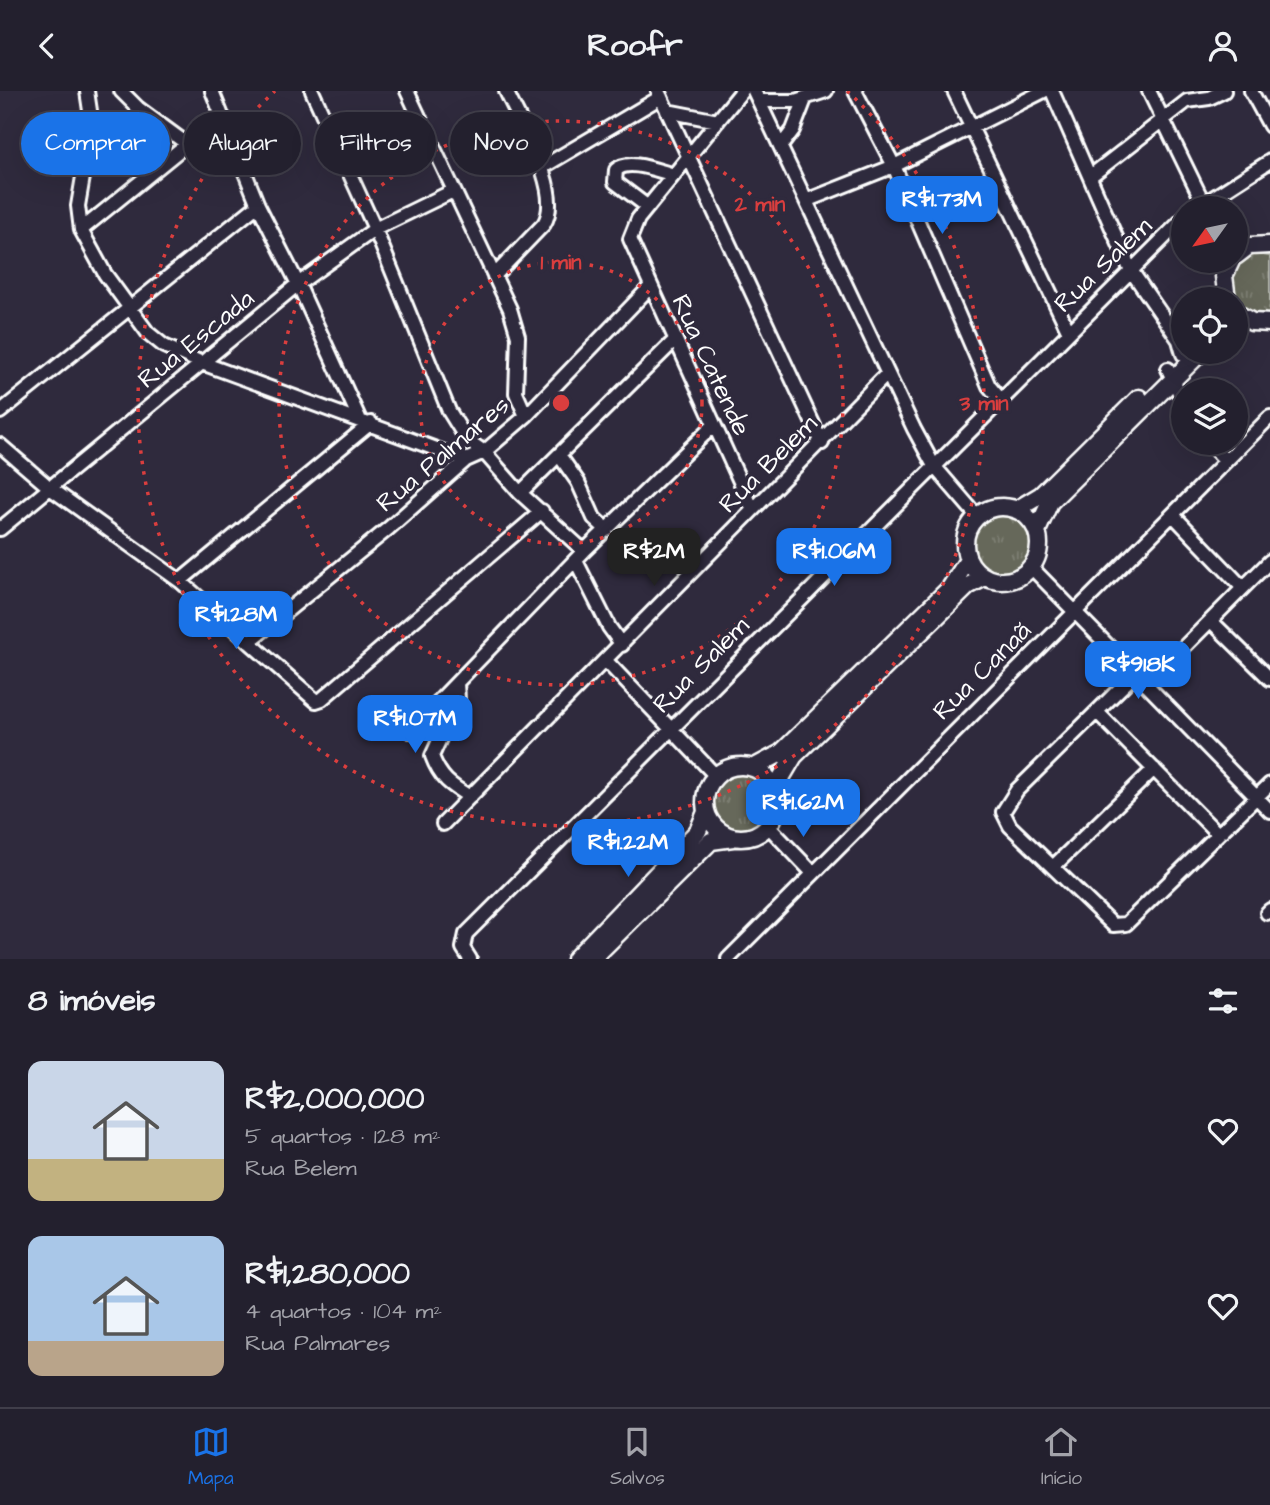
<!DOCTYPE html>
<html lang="pt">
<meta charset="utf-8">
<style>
:root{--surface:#23202e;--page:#2f2d3a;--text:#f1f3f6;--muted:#a3a3aa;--line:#403e4a;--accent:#1a73e8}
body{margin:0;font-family:"Architects Daughter",sans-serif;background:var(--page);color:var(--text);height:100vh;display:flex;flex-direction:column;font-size:26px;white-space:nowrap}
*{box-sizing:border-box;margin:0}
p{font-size:23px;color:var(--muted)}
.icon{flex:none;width:38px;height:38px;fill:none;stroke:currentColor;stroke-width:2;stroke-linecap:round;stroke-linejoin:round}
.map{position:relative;height:868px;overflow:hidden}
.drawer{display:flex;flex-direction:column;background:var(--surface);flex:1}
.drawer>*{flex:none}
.top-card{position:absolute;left:21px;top:21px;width:700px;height:63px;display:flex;gap:14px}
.needle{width:46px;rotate:237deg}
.controls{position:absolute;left:1171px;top:105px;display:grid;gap:14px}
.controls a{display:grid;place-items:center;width:77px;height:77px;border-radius:50%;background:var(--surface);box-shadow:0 7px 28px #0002,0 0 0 2px var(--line);font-size:35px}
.price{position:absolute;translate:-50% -60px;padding:0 16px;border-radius:14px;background:var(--accent);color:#fff;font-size:23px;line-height:46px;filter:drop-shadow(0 2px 4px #0008)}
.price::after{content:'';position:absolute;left:50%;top:42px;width:21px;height:16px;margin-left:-10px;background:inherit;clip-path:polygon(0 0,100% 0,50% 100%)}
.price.active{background:#222;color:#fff}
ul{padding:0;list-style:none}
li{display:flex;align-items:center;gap:21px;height:175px;padding:0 28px}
li span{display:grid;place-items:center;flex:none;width:196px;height:140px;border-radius:14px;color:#555}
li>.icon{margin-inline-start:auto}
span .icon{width:84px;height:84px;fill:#fffc;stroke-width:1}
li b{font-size:30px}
h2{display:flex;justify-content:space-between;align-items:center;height:84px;padding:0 28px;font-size:30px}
.chip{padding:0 24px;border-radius:32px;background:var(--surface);box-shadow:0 7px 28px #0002,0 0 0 2px var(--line);font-size:24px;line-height:63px}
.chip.active{background:var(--accent);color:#fff}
header{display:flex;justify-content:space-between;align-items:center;height:91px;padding:0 28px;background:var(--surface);font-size:32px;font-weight:800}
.dock{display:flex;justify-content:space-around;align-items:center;height:98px;border-top:2px solid var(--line);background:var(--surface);font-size:19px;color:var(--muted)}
.dock a{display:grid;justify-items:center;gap:4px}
.dock .active{color:var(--accent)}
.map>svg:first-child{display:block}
</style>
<header><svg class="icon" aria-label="back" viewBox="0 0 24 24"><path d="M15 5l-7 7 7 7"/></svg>Roofr<svg class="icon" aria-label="person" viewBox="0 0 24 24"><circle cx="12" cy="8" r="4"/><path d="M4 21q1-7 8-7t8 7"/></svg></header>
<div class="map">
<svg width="1270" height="868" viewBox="0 0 1270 868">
<defs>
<pattern id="grass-tufts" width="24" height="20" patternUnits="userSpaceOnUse" patternTransform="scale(1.75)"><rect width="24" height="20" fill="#66685a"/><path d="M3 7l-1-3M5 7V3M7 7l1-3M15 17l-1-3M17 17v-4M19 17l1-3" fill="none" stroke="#7d7f73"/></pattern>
</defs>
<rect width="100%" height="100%" fill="#2f2a3d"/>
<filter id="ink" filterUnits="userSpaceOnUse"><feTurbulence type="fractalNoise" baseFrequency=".0143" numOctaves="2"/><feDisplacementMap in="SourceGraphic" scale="14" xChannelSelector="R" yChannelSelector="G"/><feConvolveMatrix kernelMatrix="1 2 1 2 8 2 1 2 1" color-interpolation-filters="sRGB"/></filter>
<g filter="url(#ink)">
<path fill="url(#grass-tufts)" stroke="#b2b4ac" stroke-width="2" d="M1257,163L1270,165V223C1257,227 1249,222 1238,216L1236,208H1232C1229,186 1233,169 1257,163Z
M970 455a31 31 0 1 1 62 0a31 31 0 1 1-62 0Z
M708 715a31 31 0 1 1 62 0a31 31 0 1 1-62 0Z"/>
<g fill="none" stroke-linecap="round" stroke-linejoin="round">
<g stroke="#fff" stroke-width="18">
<path id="minor" d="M87,0L92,33L78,115L81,139L105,183L148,242L164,255L202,272L466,369
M121,0L138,17L187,53
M212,0L258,114L298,193L359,327
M312,0L375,138L449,320L467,349L484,361L520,402L584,460
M407,0L510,218L518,245L516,302L526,325
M658,0L822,352
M742,0L638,128L630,148L753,419
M754,0L914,338L934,375L977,425
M855,0L894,75L989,295L1000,308
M954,0L1068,239
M1052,0L1130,178L1179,249L1183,263
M1149,0L1206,117
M1251,0L1270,35
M759,10H795L826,0
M667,20L718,30
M781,55L793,39L805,8
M541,77L661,6
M1092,84L1187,10L1209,7L1224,0
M808,109L894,75L1044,0
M648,116L615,91L616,79C629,67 658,80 674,84
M1197,117L1270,70
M81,139L187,53L225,28
M494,185L544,133C564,101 520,32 506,0
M1168,278L1183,310
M0,321L258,114
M1209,352L1226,370
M0,354L50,397L180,490L316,610L322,608L542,420
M559,364L578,391L594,427L607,439
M520,402L674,250
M1173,424L1243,497
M0,438L298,193L375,138L453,100
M576,470L609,536L622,554
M1031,476L1270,720
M180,490L371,332
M1211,530L1270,588
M250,550L389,437L466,369L484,361L526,325L650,196
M606,570L715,684
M1135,583L1017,699L1003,721L1010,735L1113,834L1126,833L1270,693
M457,592L458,608L432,665C440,687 450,694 470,706
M1146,594L1270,470
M1097,621L1218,743
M410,640L584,460L714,334
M443,733L887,283
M769,736L813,782
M1054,775L1154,678
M1267,822L1270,819
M470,868L463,857L466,843L1183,128
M728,868L1270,326"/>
</g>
<g stroke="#fff" stroke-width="21">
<path id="tertiary" d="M1236,165L1249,155L1270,154
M1227,208L1224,185L1231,170
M1236,222L1252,231L1270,232
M965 453a37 37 0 1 1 74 0a37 37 0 1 1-74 0Z
M1016,419L1041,404L1139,307
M1037,440L1050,411L1201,261
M705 711a36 36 0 1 1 72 0a36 36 0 1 1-72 0Z
M753,677L781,662L950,497L968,469
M774,699L794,665L968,495L985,486
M575,868L698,740L706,721
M592,868L711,750L733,747"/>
</g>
<use href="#minor" stroke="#2f2a3d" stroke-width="12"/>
<use href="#tertiary" stroke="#2f2a3d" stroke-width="16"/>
</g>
</g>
<g fill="none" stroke="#da3e3e" stroke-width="3.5" stroke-dasharray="3.5 7">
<circle cx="561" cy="312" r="141"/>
<circle cx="561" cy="312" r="282"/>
<path d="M847 0A423 423 0 1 1 275 0"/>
</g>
<g text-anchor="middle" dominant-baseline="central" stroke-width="7" stroke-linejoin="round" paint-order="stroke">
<g font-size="26" fill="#fff" stroke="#2f2a3d">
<text transform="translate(1103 174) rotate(-44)">Rua Salem</text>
<text transform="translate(196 248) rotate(-39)">Rua Escada</text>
<text transform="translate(711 274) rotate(65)">Rua Catende</text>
<text transform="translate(443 363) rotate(-40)">Rua Palmares</text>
<text transform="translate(768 373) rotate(-45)">Rua Belem</text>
<text transform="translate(701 574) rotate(-45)">Rua Salem</text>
<text transform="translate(982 580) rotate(-45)">Rua Canaã</text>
</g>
</g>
<circle cx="561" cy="312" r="10" fill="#da3e3e" stroke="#2f2a3d" stroke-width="3.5"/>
<g font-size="21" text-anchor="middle" font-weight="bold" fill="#da3e3e" stroke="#2f2a3d" stroke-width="7" stroke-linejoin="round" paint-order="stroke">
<text x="760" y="120">2 min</text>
<text x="561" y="178">1 min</text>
<text x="984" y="319">3 min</text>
</g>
</svg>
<div class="controls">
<a><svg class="needle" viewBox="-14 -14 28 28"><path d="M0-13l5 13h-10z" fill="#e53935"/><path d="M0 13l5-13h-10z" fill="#a3a3aa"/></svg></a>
<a><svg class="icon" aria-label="locate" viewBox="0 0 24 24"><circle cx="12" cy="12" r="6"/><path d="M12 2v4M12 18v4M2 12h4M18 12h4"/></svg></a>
<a><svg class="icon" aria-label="layers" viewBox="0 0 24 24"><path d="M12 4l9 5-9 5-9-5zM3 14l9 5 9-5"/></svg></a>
</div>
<b class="price" style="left:942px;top:145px">R$1.73M</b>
<b class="price active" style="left:654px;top:497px">R$2M</b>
<b class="price" style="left:834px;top:497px">R$1.06M</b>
<b class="price" style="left:236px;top:560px">R$1.28M</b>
<b class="price" style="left:1138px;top:610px">R$918K</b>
<b class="price" style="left:415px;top:664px">R$1.07M</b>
<b class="price" style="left:803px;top:748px">R$1.62M</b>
<b class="price" style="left:628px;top:788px">R$1.22M</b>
<div class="top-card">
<a class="chip active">Comprar</a>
<a class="chip">Alugar</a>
<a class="chip">Filtros</a>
<a class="chip">Novo</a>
</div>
</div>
<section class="drawer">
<h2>8 imóveis<svg class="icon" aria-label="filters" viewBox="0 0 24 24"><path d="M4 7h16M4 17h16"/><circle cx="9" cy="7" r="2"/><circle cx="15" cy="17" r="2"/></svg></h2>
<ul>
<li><span style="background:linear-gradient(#c9d6e8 70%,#c2b280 0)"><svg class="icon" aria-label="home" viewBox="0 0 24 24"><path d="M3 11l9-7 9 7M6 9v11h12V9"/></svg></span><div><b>R$2,000,000</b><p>5 quartos · 128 m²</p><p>Rua Belem</p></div><svg class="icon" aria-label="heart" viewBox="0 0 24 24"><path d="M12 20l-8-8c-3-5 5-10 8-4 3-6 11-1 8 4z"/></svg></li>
<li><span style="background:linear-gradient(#a9c7e8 75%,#b9a48a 0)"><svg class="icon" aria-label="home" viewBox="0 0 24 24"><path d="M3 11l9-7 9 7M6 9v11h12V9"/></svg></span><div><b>R$1,280,000</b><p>4 quartos · 104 m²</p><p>Rua Palmares</p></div><svg class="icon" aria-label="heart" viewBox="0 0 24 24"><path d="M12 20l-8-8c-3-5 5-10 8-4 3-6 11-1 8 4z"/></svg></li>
</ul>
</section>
<nav class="dock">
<a class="active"><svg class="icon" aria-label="map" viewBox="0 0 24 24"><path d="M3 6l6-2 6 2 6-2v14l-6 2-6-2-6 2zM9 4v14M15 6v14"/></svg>Mapa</a>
<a><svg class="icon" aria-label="saved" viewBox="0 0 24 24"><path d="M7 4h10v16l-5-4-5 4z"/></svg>Salvos</a>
<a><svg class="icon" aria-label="home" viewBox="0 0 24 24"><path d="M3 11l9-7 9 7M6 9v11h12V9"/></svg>Início</a>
</nav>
